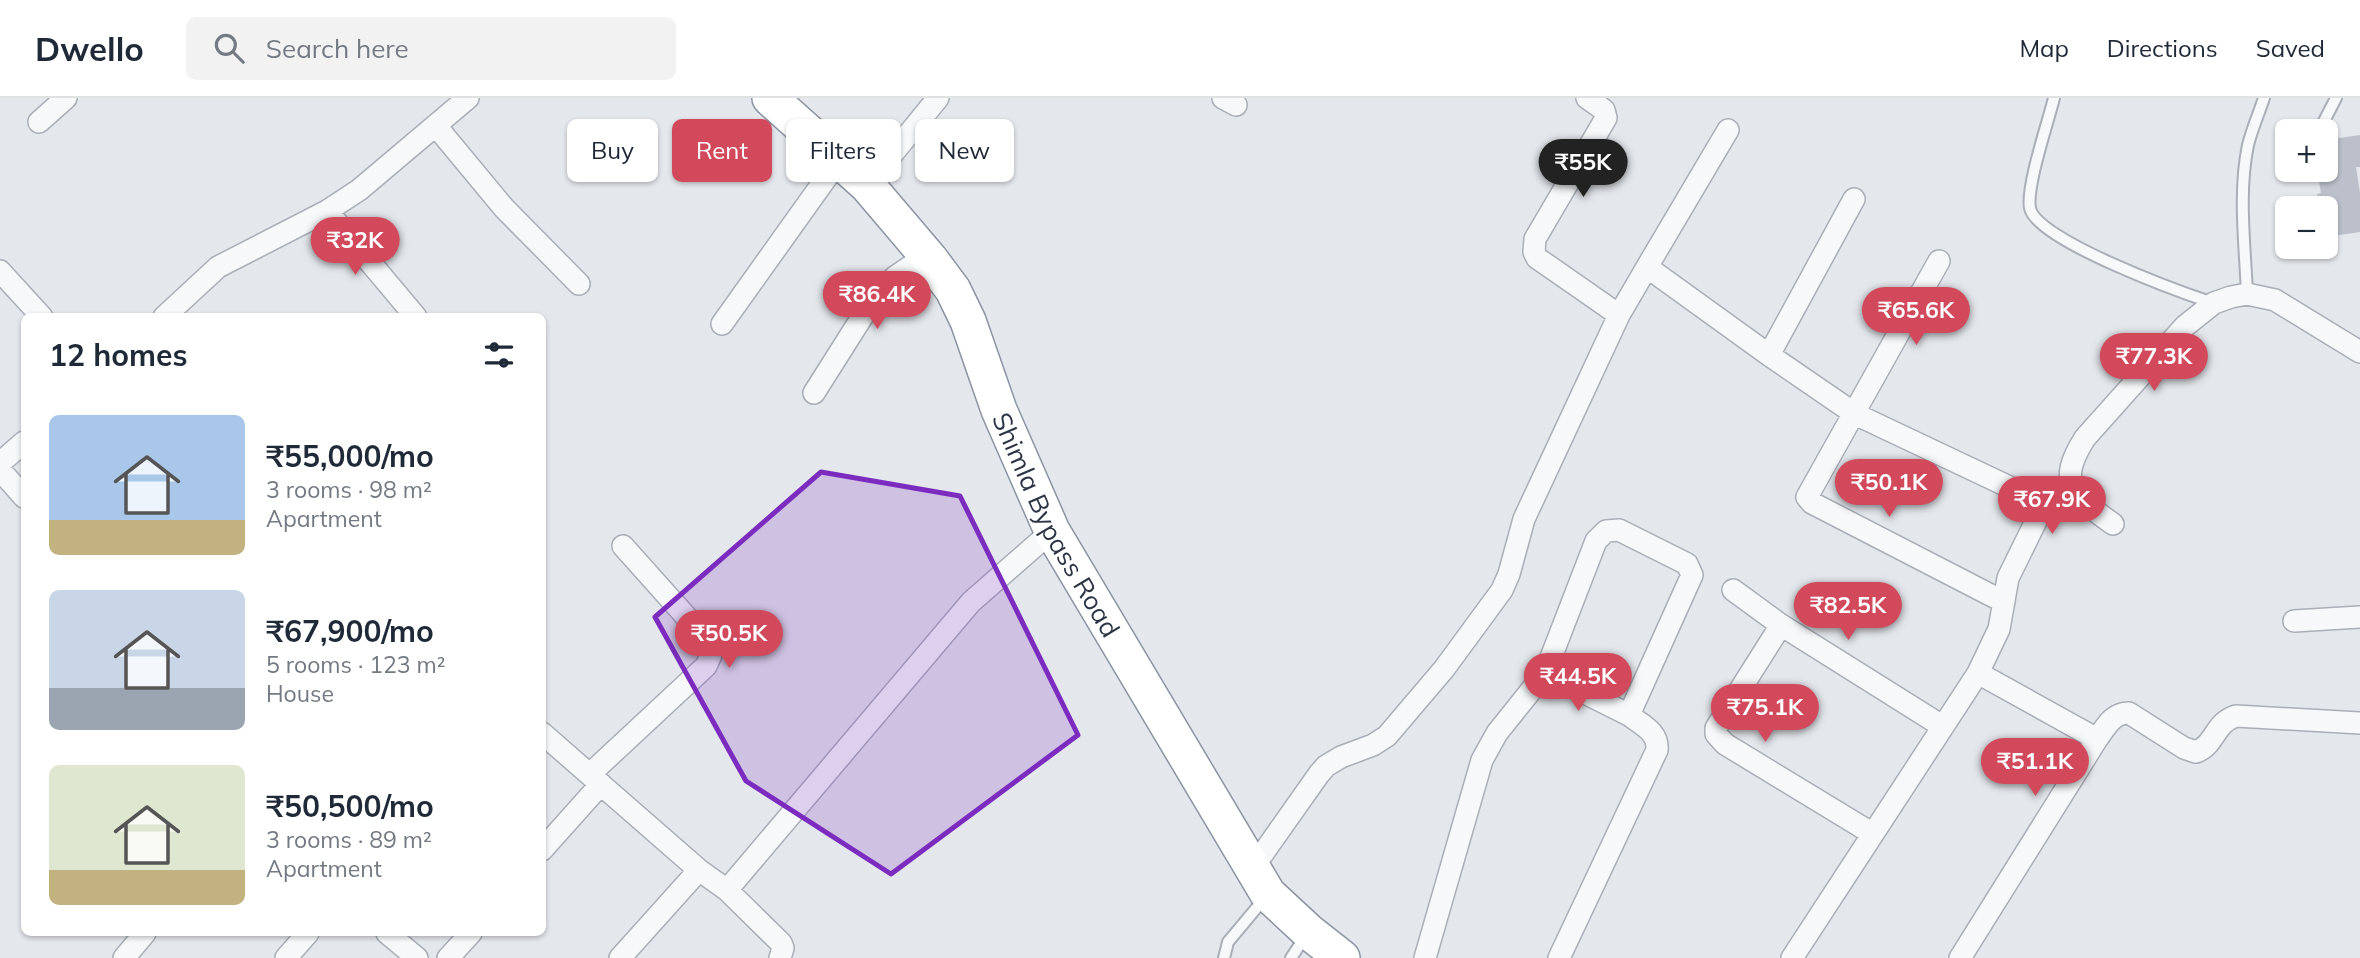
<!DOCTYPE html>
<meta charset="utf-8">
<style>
:root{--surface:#fff;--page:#f2f2f3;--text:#1f2937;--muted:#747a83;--line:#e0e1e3;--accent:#d1495b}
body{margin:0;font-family:Mulish,sans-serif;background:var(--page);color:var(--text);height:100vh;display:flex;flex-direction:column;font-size:26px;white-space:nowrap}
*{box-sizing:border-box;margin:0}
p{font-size:23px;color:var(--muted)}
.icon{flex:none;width:38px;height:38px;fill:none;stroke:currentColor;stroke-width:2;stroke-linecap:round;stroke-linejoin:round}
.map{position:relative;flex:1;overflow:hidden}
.side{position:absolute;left:21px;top:215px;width:525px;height:623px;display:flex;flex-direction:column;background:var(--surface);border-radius:10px;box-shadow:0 2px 5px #0004}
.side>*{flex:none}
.guide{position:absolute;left:567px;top:21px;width:665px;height:63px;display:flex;gap:14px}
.controls{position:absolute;left:2275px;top:21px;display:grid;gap:14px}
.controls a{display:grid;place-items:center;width:63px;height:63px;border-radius:10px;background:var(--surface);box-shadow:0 2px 5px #0004;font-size:35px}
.price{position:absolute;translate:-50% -60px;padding:0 16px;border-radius:24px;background:var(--accent);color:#fff;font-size:23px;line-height:46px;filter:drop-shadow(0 2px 4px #0008)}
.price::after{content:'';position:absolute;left:50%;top:42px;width:21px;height:16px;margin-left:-10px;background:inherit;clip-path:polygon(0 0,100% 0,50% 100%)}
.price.on{background:#222;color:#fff}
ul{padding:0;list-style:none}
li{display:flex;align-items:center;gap:21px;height:175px;padding:0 28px}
li span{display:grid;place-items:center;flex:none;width:196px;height:140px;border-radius:10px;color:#555}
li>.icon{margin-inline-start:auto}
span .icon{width:84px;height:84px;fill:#fffc;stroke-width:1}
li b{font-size:30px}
h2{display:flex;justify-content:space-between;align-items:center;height:84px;padding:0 28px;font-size:30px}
.tag{padding:0 24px;border-radius:10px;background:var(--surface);box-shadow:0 2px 5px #0004;font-size:24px;line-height:63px}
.tag.on{background:var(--accent);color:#fff}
header{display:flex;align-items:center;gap:42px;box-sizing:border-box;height:98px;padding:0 35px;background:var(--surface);border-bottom:2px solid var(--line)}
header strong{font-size:33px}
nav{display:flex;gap:38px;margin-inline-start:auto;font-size:24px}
.search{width:490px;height:63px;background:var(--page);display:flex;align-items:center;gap:18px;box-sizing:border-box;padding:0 24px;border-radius:10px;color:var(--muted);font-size:26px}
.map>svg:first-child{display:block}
</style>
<header>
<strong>Dwello</strong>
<div class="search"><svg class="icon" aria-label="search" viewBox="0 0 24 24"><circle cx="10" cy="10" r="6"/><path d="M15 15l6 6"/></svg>Search here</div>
<nav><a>Map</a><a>Directions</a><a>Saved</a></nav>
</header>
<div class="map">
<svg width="2360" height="860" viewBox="0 0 2360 860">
<rect width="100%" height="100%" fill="#e4e7ec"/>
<path fill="#bbc0ca" d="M2360,37V69H2356L2360,95V134L2326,139V110H2319L2317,96L2321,95L2317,72H2326V42Z"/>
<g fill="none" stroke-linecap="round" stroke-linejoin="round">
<g stroke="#a9aeb7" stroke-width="14">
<path id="service" d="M2054,0C2048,24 2026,89 2030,110C2036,142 2180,194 2213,205
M2319,33L2336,0
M2247,196C2245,147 2238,95 2248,47C2252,31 2259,15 2264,0
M1224,860L1228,844L1264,801
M1291,860L1307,836"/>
</g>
<g stroke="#a9aeb7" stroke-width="24">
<path id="minor" d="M1223,0L1236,7
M1587,0L1604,12L1606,20L1535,141L1534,154L1537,160L1619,217
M39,24L66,0
M436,28L504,110L579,186
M1728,32L1647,169L1769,257
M867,87L938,0
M327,113L416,219
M1939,163L1807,399L1812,405L2004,504
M0,173L42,219
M164,219L218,169L327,113L359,92L468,0
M722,226L839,62
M814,295L876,197L895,179L927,157
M0,365L24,344
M0,372L24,399
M2113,426C2074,398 2055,387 2085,340L2185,228L2214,205L2231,199L2247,196L2275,202L2360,254
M1733,492L1781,527L1942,628
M2294,523L2360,519
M1781,527L1716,630V636L1725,646L1873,736
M1545,575L1629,617
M542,635L699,772L727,792L781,845L783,850L780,860
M2097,641C2106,629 2112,615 2129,615L2184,650L2196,654C2216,646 2214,625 2236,618L2360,625
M590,676L706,568L711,557L707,542L623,448
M542,752L601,686
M1252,771L1319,676L1326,668L1341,659L1373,647L1387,638L1444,571L1502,492L1509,476L1524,421L1619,217L1647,169
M727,792L971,504L1052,433
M387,835L417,860
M124,860L145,835
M286,860L308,835
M448,860L471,835
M620,860L699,772
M1425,860L1482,662L1497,635L1545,575L1596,443L1606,433L1619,432L1687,466L1692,477L1629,617C1642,627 1659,634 1657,652L1559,860
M1792,860L1978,575L1999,531L2008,480L2038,419C2038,406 2032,402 2022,395L1855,316L1769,257L1854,101
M1960,860L2097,641L1978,575"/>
</g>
<g stroke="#8b94a3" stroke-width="38">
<g id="trunk">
<path id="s1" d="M770,0L867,87L930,161L953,192L968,223L999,312L1052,433L1268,796L1309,834L1342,860"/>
</g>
</g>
<use href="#service" stroke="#f7f8fa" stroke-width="10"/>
<use href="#minor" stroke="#f7f8fa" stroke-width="21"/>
<use href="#trunk" stroke="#fff" stroke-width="35"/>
</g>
<path fill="#7b2cbf" fill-opacity="0.2" stroke="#7b2cbf" stroke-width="5" stroke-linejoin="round" d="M821,374L960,398L1078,637L891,776L746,683L655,519Z"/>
<g text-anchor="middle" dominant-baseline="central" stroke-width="5" stroke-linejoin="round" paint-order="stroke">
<g font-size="26" fill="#2b3445" stroke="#f4f6f9">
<text stroke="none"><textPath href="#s1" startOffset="523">Shimla Bypass Road</textPath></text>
</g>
</g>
</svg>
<div class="controls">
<a>+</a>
<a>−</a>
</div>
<b class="price on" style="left:1583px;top:101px">₹55K</b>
<b class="price" style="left:355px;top:179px">₹32K</b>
<b class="price" style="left:877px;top:233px">₹86.4K</b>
<b class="price" style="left:1916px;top:249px">₹65.6K</b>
<b class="price" style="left:2154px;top:295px">₹77.3K</b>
<b class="price" style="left:1889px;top:421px">₹50.1K</b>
<b class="price" style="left:2052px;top:438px">₹67.9K</b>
<b class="price" style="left:1848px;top:544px">₹82.5K</b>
<b class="price" style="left:729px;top:572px">₹50.5K</b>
<b class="price" style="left:1578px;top:615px">₹44.5K</b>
<b class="price" style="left:1765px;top:646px">₹75.1K</b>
<b class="price" style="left:2035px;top:700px">₹51.1K</b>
<div class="guide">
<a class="tag">Buy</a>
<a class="tag on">Rent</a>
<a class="tag">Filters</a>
<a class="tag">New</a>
</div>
<section class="side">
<h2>12 homes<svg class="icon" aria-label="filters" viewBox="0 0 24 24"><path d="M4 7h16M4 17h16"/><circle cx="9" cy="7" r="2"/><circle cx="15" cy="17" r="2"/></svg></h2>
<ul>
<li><span style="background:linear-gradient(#a9c7e8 75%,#c2b280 0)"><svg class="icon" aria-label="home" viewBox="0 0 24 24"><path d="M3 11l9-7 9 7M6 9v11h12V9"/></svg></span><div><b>₹55,000/mo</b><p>3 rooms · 98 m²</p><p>Apartment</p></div></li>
<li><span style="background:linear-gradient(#c9d6e8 70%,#9aa5b1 0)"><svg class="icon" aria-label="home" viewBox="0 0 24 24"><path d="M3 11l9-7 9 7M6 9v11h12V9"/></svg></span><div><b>₹67,900/mo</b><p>5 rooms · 123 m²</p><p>House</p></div></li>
<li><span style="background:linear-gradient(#dfe7d0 75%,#c2b280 0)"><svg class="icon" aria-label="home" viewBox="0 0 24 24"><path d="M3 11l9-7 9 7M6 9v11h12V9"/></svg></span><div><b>₹50,500/mo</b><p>3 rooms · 89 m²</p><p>Apartment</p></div></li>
</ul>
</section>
</div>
